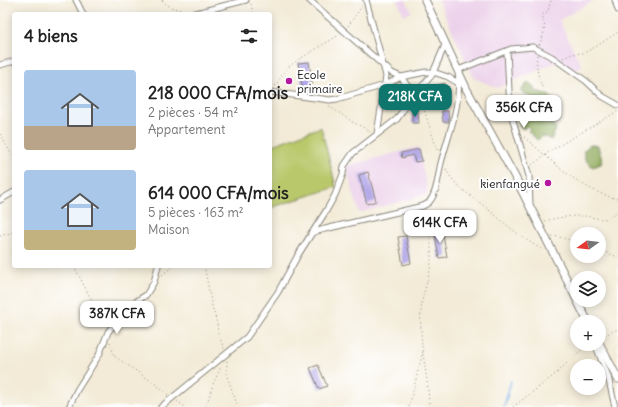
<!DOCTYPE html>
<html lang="fr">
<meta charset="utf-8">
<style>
:root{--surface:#fff;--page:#f6f6f6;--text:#222;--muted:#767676;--accent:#0f766e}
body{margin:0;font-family:Delius,sans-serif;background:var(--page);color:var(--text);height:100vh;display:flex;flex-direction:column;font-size:15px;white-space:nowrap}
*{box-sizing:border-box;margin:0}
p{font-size:13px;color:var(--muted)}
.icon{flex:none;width:22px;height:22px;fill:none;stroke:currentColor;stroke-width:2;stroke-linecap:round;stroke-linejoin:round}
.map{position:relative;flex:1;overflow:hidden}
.sheet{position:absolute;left:12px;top:12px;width:260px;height:256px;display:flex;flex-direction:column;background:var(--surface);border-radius:4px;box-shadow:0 2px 10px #0003}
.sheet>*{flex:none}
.needle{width:26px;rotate:255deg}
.controls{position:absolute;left:570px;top:227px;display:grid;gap:8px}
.controls a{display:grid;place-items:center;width:36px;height:36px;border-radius:50%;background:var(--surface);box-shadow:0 2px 10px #0003;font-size:20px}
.price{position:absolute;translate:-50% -34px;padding:0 9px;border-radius:8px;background:#fff;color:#222;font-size:13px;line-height:26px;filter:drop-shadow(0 1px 2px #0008)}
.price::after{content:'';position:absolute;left:50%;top:24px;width:12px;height:9px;margin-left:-6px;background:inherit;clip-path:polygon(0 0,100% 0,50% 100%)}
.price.active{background:var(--accent);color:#fff}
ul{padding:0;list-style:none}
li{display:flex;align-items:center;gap:12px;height:100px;padding:0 12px}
li span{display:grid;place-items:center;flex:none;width:112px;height:80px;border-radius:4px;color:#555}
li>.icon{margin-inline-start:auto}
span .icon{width:48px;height:48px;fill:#fffc;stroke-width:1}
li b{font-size:17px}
h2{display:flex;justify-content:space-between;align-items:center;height:48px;padding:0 12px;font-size:17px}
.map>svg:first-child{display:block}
</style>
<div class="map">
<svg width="618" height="407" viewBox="0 0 618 407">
<rect width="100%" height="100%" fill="#fff"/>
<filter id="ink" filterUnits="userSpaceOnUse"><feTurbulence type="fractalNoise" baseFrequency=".025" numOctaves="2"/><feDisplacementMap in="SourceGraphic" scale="8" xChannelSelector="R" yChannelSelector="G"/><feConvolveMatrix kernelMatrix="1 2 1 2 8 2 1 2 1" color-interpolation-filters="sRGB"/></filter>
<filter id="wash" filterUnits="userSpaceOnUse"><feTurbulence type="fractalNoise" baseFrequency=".012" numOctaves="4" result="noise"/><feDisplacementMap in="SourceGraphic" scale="16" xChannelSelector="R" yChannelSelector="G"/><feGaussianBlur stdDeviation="0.9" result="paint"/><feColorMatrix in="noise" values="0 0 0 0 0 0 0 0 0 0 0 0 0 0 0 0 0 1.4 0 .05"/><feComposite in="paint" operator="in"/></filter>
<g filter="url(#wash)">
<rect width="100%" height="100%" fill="#f3ebd7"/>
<path fill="#ecd1ea" d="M397,0H406L412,12L404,15Z
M438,0H595L559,20L582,67L572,71L559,61L497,88L474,78Z
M418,147L428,194L359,213L346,166Z"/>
<path fill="#b9c86b" stroke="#6a7244" d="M321,127L336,187L270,208V146Z"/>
<path fill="#92ac5f" stroke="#57643e" d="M530,83L534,87L535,91L548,94L558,106L552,123L556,129L551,140L543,136L537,140L528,131L530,129L527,126L524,129L520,127L516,106L523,102L528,104L530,96L521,92L525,85Z
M590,145H594L598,146L602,160L601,164L593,167C586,162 583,158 584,150Z"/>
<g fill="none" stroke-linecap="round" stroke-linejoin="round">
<path stroke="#76ace4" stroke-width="2" d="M504,407L511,381"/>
</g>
<g id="blocks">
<path fill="#a99de6" d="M309,62L313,89L303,91L298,63Z
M445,83L446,90L433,93V86Z
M442,111H448L449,122H443Z
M418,112L419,123H412V113Z
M419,149L422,161L415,162L413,155L402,158L401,153Z
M368,172L376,201L367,204L359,175Z
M442,229L447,257L439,258L434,230Z
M406,236L411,263L403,265L398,237Z
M318,365L327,386L319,389L310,368Z"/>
</g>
</g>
<g filter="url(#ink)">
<use href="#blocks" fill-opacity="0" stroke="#88847a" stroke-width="1"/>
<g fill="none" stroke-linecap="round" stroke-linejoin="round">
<g stroke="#88847a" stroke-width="7">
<path id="minor" d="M76,0L83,14
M309,0L392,73L401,77L426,72H433L448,77L460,84
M366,0L386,76L377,134
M615,0L618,10
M192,14L246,0
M507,51L510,110L529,176L530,205
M0,65L14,61
M270,92L330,100L337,99L385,85L401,77L414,95
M0,200L14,192
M311,233L325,229L423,206C425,205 429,203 430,201C438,191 438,174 441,163C449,132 462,103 458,70L511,49L533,47L552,57L586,81L602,96L618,105
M595,344L608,376L615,407
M69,407L77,390L99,355L108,332L128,307L146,295L154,282L158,266
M161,407L247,337L278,292L298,255L326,211L335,195L343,174L344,166L353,153L397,119L410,100L432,75L445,45"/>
</g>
<g stroke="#88847a" stroke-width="9">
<path id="secondary" d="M425,0L467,90L515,177L577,300
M577,300L588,322
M599,343L618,379"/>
</g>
<path stroke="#88847a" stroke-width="1" stroke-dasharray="1 3" stroke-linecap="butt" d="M162,0C168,8 177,9 186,11
M251,4L253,14
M348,26L362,6
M539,45C545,34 546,25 542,15L548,11L551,0
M537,55C536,68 538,77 543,89
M563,58L572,54L584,53L597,46L618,32
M275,86L287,68L298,60L339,35
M418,101L424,110L438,152
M329,106L354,123L367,129L370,132
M0,134L14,159
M524,137C553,161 579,190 618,199
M532,165L550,151L618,111
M446,169C454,186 470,195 484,206C504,222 521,239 544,250
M545,221C556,218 568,216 580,216C595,215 605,226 618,210
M0,236L14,232
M552,236L559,237L577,242
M599,250L618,257
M74,266L105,326
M204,266L212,306L217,323L218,333L224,349
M162,275L173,266
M102,318L118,309
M601,337L618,329
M110,342L114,356L154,383L168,395
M227,361V376L238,407
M177,401L185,407
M206,407L213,384L221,367
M409,407L423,351
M429,407C429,380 421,354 421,328C420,318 421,307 423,297C425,288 428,280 430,270C433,250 429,230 430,209
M513,407L557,373L571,359L589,344"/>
<use href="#minor" stroke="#fff" stroke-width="5"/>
<use href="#secondary" stroke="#fff" stroke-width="7"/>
</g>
</g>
<g fill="#b5179e" stroke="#fff" stroke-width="1.5">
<circle cx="289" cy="81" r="4"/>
<circle cx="548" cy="183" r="4"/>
</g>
<g text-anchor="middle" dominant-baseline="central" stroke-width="4" stroke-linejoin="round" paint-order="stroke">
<g font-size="12" fill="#1c1c1c" stroke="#fff" text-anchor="start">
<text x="297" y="74">Ecole<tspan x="297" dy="14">primaire</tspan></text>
<text x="540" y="183" text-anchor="end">kienfangué</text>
</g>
</g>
</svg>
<div class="controls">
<a><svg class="needle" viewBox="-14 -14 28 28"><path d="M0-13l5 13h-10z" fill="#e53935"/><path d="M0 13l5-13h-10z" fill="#767676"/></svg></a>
<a><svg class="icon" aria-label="layers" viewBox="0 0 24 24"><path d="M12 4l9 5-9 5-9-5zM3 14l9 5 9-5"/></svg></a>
<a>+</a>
<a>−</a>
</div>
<b class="price active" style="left:415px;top:118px">218K CFA</b>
<b class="price" style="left:524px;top:129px">356K CFA</b>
<b class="price" style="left:440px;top:244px">614K CFA</b>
<b class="price" style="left:117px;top:335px">387K CFA</b>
<section class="sheet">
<h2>4 biens<svg class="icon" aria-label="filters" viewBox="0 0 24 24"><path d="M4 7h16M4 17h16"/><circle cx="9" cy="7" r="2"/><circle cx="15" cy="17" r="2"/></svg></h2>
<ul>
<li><span style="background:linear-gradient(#a9c7e8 70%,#b9a48a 0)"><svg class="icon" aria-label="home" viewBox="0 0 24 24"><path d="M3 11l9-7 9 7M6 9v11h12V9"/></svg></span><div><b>218 000 CFA/mois</b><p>2 pièces · 54 m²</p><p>Appartement</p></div></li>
<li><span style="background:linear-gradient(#a9c7e8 75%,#c2b280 0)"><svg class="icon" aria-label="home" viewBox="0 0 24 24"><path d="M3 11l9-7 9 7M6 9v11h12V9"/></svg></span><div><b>614 000 CFA/mois</b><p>5 pièces · 163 m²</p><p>Maison</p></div></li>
</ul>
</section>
</div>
